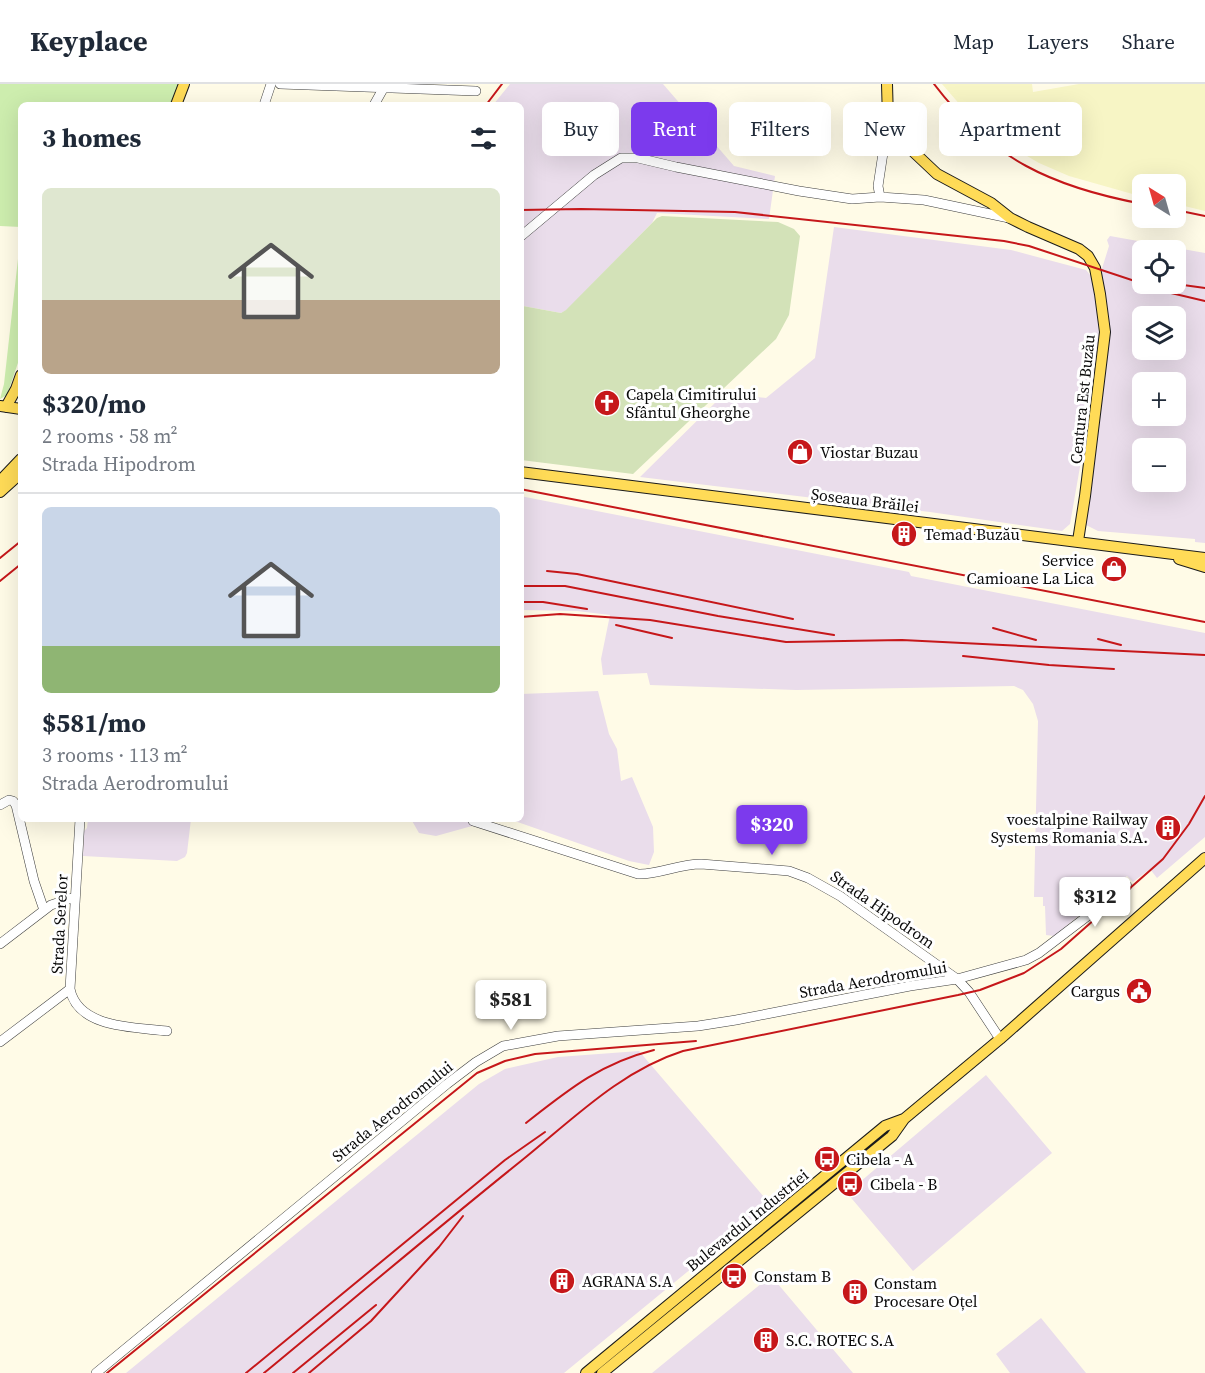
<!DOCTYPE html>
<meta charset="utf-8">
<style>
:root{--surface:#fff;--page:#f2f2f3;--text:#1f2937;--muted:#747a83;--line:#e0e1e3;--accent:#7c3aed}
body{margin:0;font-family:"Source Serif 4",serif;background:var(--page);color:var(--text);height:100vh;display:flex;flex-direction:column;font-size:22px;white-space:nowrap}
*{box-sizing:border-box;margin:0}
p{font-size:20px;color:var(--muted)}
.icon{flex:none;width:33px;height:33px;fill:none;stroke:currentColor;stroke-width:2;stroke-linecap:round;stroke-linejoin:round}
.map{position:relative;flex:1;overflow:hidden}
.details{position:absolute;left:18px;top:18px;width:506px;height:720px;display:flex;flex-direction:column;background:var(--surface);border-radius:9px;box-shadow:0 6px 24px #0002}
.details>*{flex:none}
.top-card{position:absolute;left:542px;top:18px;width:570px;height:54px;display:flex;gap:12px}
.needle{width:39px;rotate:323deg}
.fabs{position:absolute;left:1132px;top:90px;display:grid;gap:12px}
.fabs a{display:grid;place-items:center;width:54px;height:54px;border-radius:9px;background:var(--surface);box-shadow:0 6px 24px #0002;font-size:30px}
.price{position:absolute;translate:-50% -51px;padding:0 14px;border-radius:6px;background:#fff;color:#222;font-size:20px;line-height:39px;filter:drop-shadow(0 2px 3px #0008)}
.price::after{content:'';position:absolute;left:50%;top:36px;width:18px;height:14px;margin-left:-9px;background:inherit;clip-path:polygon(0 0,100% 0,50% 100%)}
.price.active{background:var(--accent);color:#fff}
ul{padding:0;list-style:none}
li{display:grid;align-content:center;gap:12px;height:318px;padding:0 24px}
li+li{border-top:2px solid var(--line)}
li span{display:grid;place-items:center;height:186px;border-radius:9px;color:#555}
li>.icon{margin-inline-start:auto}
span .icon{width:108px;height:108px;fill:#fffc;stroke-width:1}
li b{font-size:26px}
h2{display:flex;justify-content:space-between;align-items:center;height:72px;padding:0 24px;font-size:26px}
.chip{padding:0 21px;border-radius:9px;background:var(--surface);box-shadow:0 6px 24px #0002;font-size:21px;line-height:54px}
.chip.active{background:var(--accent);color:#fff}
header{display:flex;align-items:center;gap:36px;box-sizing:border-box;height:84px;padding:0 30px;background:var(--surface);border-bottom:2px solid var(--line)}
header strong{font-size:28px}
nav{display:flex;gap:33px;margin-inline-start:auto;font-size:21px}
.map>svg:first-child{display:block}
</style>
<header>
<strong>Keyplace</strong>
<nav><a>Map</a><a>Layers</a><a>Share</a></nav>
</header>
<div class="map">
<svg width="1205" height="1289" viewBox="0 0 1205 1289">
<rect width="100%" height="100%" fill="#fffbe7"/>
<path fill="#eaddeb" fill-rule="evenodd" d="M510,0H663L734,82L775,92L769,135L657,129L652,139L567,226L561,229L523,222L521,223L520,21H493Z
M834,143L1011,166L1086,186L1091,192L1097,221L1099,251L1081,377L1070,440L1062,447L930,428L640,393L724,310L766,314L815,274Z
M1110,152L1205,169V459L1195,458V455L1098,447L1080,438L1101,282L1100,191L1109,162L1107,156ZM1143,166H1176V200H1143ZM1143,232H1176V266H1143ZM1143,298H1176V332H1143ZM1143,364H1176V398H1143Z
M520,412L909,488L911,492L1205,549V753L1157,794L1150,785L1133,798L1127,792L1054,852L1046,851L1045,822H1043V813H1034L1038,637L1033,620L1023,606L1014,602L796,606L650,601L647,589L603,591L601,575L610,531L577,527L521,526Z
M598,607L609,650L617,665L621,697L632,693L653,743L654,768L649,781L629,777L509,735H520L521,610Z
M88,735H191L187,769L185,773L177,777L83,772L84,747L87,744Z
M411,735H474L472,742L436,752L419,749Z
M639,967L770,1120L564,1289H126L479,1000L505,985L558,973Z
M986,991L1052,1069L913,1187L847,1109Z
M767,1187L853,1289H652L762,1199V1191Z
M1041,1234L1086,1289H1010L996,1270Z"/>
<path fill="#f7f5c5" d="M942,0H1032L1033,8L1079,0H1205V127L1176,120V100H1143V113L1069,92L1039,79L995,53L962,23Z"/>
<path fill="#cdedae" d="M0,0H184L176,21H21V143L0,142Z
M21,148V270L7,311L0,315L4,300Z"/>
<path fill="#d3e2b8" d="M662,132L778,138L794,145L800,152L789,231L776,255L633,390L521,376V223L523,222L561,229L566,226L657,134Z"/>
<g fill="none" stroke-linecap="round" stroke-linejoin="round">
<g stroke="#3d3d3d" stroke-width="10">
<path id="minor" d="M280,0L476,7
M264,21L271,0
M374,21L383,5
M880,113L878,102L888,36
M520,153L594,91L621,74H638L676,83L799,107L852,115L880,113L924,116L1009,134
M0,721L9,716L13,717L16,721L34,797L44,826
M80,735L70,905C78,945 136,943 167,947
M473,737L638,790C658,791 679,780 701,780L789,787L808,794L840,812L957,895L969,908L1000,955
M0,860L51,821L75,813
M0,958L70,905
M96,1289L447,1000L476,978L503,962L558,952L698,942L736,936L910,902L957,895L1026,876L1039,869L1127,802"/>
</g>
<g stroke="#1b1b1b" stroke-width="12">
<path id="major" d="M887,0L888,36L902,57L937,90L991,119L1010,134L1028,143L1079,165L1088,172L1095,184L1100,210L1105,248L1085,412L1078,457
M176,21L184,0
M0,322L21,325
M6,323L16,305L21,291
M520,388L1205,474
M0,397L21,375
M0,408L21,389
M1179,475L1205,483
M586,1289L885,1042L904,1035
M602,1289L892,1052L904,1035L1000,955L1205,774"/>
</g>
<use href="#minor" stroke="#fff" stroke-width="9"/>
<use href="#major" stroke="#ffdb57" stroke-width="10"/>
<path stroke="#c6171a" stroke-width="2" d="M934,0C991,75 1052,103 1143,120
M486,21L502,0
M520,126L581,125L735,128L1004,157L1029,162L1171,209L1205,217
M1176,126L1205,132
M1176,200L1205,204
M520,405L1205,538
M0,474L21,457
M547,487L577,490L793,535
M0,497L21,480
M520,502H565L718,532L834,551
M520,518H543L587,525
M520,533L560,530L650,536L786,558L902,556L1205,571
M616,541L672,554
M993,544L1036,556
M1098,555L1121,561
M963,572L1049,581L1114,585
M526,1039C568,1006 601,979 654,966
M107,1289L477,989L505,977L535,970L696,957
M246,1289L505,1076L545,1048
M264,1289C350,1218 435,1146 521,1077C572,1036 620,987 683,967L958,911L980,906L1024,889L1061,865L1163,775L1189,740L1205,712
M293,1289L376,1221
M309,1289L371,1237L439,1163L463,1132"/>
</g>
<defs>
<g id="church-disc" transform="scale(1.35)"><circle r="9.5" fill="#c6171a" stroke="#fff"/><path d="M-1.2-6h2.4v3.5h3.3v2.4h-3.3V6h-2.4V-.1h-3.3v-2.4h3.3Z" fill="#fff"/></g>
<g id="shop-disc" transform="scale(1.35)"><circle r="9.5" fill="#c6171a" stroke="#fff"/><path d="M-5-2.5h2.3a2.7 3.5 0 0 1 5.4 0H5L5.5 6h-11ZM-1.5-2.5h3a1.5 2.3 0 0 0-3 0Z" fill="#fff"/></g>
<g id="building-disc" transform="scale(1.35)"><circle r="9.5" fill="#c6171a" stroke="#fff"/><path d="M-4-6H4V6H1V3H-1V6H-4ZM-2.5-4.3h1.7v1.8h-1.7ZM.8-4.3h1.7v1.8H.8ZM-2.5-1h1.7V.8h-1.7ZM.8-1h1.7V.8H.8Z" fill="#fff"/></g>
<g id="civic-disc" transform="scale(1.35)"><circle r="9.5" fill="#c6171a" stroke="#fff"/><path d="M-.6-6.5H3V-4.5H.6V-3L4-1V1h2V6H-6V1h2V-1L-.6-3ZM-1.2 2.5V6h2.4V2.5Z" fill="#fff"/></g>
<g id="bus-disc" transform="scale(1.35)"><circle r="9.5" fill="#c6171a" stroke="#fff"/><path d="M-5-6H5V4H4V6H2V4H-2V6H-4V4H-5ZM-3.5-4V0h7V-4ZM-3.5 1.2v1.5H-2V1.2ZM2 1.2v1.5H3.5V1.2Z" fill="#fff"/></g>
</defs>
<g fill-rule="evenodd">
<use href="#church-disc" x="607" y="319"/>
<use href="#shop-disc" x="800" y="368"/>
<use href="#building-disc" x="904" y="450"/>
<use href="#shop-disc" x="1114" y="485"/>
<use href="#building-disc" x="1168" y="744"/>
<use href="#civic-disc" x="1139" y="907"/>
<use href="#bus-disc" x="827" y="1075"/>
<use href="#bus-disc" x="850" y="1100"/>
<use href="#bus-disc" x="734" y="1192"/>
<use href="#building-disc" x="562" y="1197"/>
<use href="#building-disc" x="855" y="1208"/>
<use href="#building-disc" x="766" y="1256"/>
</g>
<g text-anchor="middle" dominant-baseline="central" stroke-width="6" stroke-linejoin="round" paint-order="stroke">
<g font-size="16" fill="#0a0a0a" stroke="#fff" text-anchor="start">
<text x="626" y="310">Capela Cimitirului<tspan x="626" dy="18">Sfântul Gheorghe</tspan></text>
<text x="820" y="368">Viostar Buzau</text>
<text x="924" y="450">Temad Buzău</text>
<text x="1094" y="476" text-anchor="end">Service<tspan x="1094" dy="18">Camioane La Lica</tspan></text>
<text x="1148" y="735" text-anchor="end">voestalpine Railway<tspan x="1148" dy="18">Systems Romania S.A.</tspan></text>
<text x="1120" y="907" text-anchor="end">Cargus</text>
<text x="846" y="1075">Cibela - A</text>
<text x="870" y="1100">Cibela - B</text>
<text x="754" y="1192">Constam B</text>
<text x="582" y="1197">AGRANA S.A</text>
<text x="874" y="1199">Constam<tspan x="874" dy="18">Procesare Oțel</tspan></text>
<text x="786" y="1256">S.C. ROTEC S.A</text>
</g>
<g font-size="16" fill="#0a0a0a" stroke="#fff">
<text transform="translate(1082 315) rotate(-84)">Centura Est Buzău</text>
<text transform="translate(865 416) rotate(7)">Șoseaua Brăilei</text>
<text transform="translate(883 825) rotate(35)">Strada Hipodrom</text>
<text transform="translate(59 840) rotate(-87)">Strada Serelor</text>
<text transform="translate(873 895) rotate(-10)">Strada Aerodromului</text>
<text transform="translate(392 1027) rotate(-39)">Strada Aerodromului</text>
<text transform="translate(747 1136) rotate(-39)">Bulevardul Industriei</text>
</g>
</g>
</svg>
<div class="fabs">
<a><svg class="needle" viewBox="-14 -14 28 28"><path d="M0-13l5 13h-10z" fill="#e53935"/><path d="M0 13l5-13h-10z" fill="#747a83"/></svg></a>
<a><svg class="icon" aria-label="locate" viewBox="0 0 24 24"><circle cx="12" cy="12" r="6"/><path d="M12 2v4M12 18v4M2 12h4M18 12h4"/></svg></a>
<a><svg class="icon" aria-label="layers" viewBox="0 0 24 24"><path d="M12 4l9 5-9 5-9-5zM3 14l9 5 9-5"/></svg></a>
<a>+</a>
<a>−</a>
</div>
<b class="price active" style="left:772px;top:772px">$320</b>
<b class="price" style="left:1095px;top:844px">$312</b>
<b class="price" style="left:511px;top:947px">$581</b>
<div class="top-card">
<a class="chip">Buy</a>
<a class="chip active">Rent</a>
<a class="chip">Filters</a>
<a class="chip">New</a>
<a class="chip">Apartment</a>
</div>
<section class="details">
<h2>3 homes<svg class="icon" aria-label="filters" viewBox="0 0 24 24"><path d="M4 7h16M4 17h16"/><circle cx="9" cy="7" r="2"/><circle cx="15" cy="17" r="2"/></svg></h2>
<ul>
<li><span style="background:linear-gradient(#dfe7d0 60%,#b9a48a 0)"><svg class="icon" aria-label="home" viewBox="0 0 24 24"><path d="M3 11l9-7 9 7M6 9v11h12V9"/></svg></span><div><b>$320/mo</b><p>2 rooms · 58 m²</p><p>Strada Hipodrom</p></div></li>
<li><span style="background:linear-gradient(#c9d6e8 75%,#8fb573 0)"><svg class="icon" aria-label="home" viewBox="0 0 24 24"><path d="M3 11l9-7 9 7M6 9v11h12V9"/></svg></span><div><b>$581/mo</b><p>3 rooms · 113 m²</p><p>Strada Aerodromului</p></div></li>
</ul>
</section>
</div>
